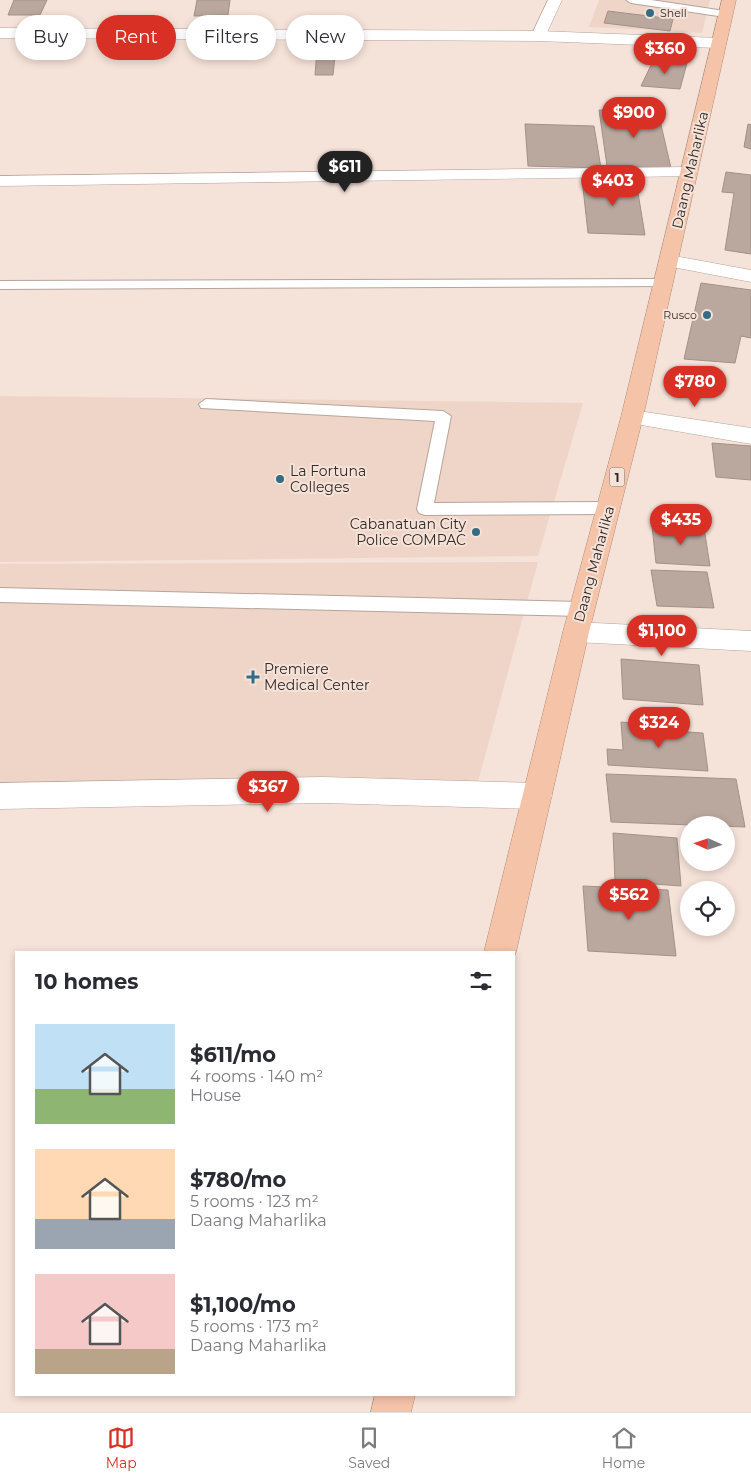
<!DOCTYPE html>
<meta charset="utf-8">
<style>
:root{--surface:#fff;--page:#f2f2f3;--text:#2b2b33;--muted:#7c7c81;--line:#e1e1e2;--accent:#d93025}
body{margin:0;font-family:Montserrat,sans-serif;background:var(--page);color:var(--text);height:100vh;display:flex;flex-direction:column;font-size:19px;white-space:nowrap}
*{box-sizing:border-box;margin:0}
p{font-size:16px;color:var(--muted)}
.icon{flex:none;width:28px;height:28px;fill:none;stroke:currentColor;stroke-width:2;stroke-linecap:round;stroke-linejoin:round}
.map{position:relative;flex:1;overflow:hidden}
.panel{position:absolute;left:15px;top:951px;width:500px;height:445px;display:flex;flex-direction:column;background:var(--surface);border-radius:0px;box-shadow:0 2px 8px #0003}
.panel>*{flex:none}
.banner{position:absolute;left:15px;top:15px;width:500px;height:45px;display:flex;gap:10px}
.needle{width:32px;rotate:273deg}
.buttons{position:absolute;left:680px;top:816px;display:grid;gap:10px}
.buttons a{display:grid;place-items:center;width:55px;height:55px;border-radius:50%;background:var(--surface);box-shadow:0 2px 8px #0003;font-size:25px}
.price{position:absolute;translate:-50% -42px;padding:0 11px;border-radius:18px;background:var(--accent);color:#fff;font-size:16px;line-height:32px;filter:drop-shadow(0 1px 2px #0008)}
.price::after{content:'';position:absolute;left:50%;top:30px;width:15px;height:11px;margin-left:-8px;background:inherit;clip-path:polygon(0 0,100% 0,50% 100%)}
.price.active{background:#222;color:#fff}
ul{padding:0;list-style:none}
li{display:flex;align-items:center;gap:15px;height:125px;padding:0 20px}
li span{display:grid;place-items:center;flex:none;width:140px;height:100px;border-radius:0px;color:#555}
li>.icon{margin-inline-start:auto}
span .icon{width:60px;height:60px;fill:#fffc;stroke-width:1}
li b{font-size:21px}
h2{display:flex;justify-content:space-between;align-items:center;height:60px;padding:0 20px;font-size:21px}
.pill{padding:0 18px;border-radius:22px;background:var(--surface);box-shadow:0 2px 8px #0003;font-size:18px;line-height:45px}
.pill.active{background:var(--accent);color:#fff}
.dock{display:flex;justify-content:space-around;align-items:center;height:70px;border-top:1px solid var(--line);background:var(--surface);font-size:14px;color:var(--muted)}
.dock a{display:grid;justify-items:center;gap:2px}
.dock .active{color:var(--accent)}
.map>svg:first-child{display:block}
</style>
<div class="map">
<svg width="751" height="1412" viewBox="0 0 751 1412">
<rect width="100%" height="100%" fill="#f5e2d8"/>
<path fill="#efd5c7" d="M599,0H710L702,33L589,27Z
M0,396L583,403L538,556L0,562Z
M538,562L476,789L0,792V564Z"/>
<path fill="#baa89e" stroke="#a39187" d="M14,0H47L40,15H8Z
M197,0H230L228,15L194,16Z
M608,11L673,19L670,31L604,23Z
M318,37H337L333,75H315Z
M653,61L687,63L680,89L641,86Z
M599,110L658,112L671,168L607,166Z
M525,124L594,126L601,168L528,166Z
M748,124L751,125V149L744,147Z
M726,172L751,175V254L725,250L734,193L722,192Z
M582,179L636,181L645,235L588,233Z
M701,283L751,290V338L741,336L735,363L684,359Z
M712,443L751,446V480L716,477Z
M652,526L704,528L710,566L656,563Z
M651,570L707,572L714,608L657,606Z
M621,659L699,665L703,705L623,699Z
M621,722L659,725L660,730L703,733L708,771L608,765L607,749L623,750Z
M606,774L736,779L745,827L611,822Z
M613,833L677,838L681,886L615,881Z
M583,886L668,890L676,956L588,951Z"/>
<g fill="none" stroke-linecap="round" stroke-linejoin="round">
<g stroke="#b6a49b" stroke-width="2">
<path id="lane" d="M626,0H651L725,11L730,14L725,17L631,3Z
M663,279L670,283L668,286L0,289V281Z
M206,399L443,411L451,416L434,503L609,502L615,504L617,508L615,512L609,514L425,515L419,513L417,509L435,421L201,408L199,404Z
M0,588L582,602L588,604L591,609L588,614L582,616L0,602Z"/>
</g>
<g stroke="#b6a49b" stroke-width="1">
<path id="street" d="M548,0H562L544,39H534L531,36Z
M689,167L695,168L698,172L695,176L0,186V176Z
M669,255L751,270V282L662,265L659,261L662,257Z
M632,410L751,428V444L624,422L621,417L624,412Z
M576,622L751,631V651L576,642L567,639L563,632L567,625Z
M323,777L537,783L547,787L552,796L547,805L537,809L323,803L0,809V783Z"/>
</g>
<g stroke="#b6a49b" stroke-width="1">
<path id="secondary" d="M0,28L539,31L718,38L726,43L718,48L539,41L0,38Z"/>
</g>
<g stroke="#af8d7a" stroke-width="1">
<path id="highway" d="M722,0H736L643,417L589,632L516,952L514,957V952H484L563,632L621,417Z
M375,1395H415L411,1412H371Z"/>
</g>
<use href="#lane" fill="#fff" fill-rule="evenodd"/>
<use href="#street" fill="#fff" fill-rule="evenodd"/>
<use href="#secondary" fill="#fff" fill-rule="evenodd"/>
<use href="#highway" fill="#f4c3a8" fill-rule="evenodd"/>
</g>
<g fill="#346c86" stroke="#f5e2d8" stroke-width="2">
<circle cx="650" cy="13" r="5"/>
<circle cx="707" cy="315" r="5"/>
<circle cx="280" cy="479" r="5"/>
<circle cx="476" cy="532" r="5"/>
<path d="M250.5 669.5h5v5h5v5h-5v5h-5v-5h-5v-5h5z"/>
</g>
<g text-anchor="middle" dominant-baseline="central" stroke-width="4" stroke-linejoin="round" paint-order="stroke">
<g font-size="11" fill="#302925" stroke="#f5e2d8" text-anchor="start">
<text x="660" y="13">Shell</text>
<text x="697" y="315" text-anchor="end">Rusco</text>
</g>
<rect fill="#f5e2d8" stroke="#6b605b" stroke-width="1" x="609.5" y="467.5" width="15" height="19" rx="4"/>
<g font-size="12" font-weight="bold" fill="#302925">
<text x="617" y="477">1</text>
</g>
<g font-size="14" fill="#302925" stroke="#f5e2d8">
<text transform="translate(690 170) rotate(-77)">Daang Maharlika</text>
<text transform="translate(594 564) rotate(-75)">Daang Maharlika</text>
</g>
<g font-size="14" fill="#302925" stroke="#f5e2d8" text-anchor="start">
<text x="290" y="471">La Fortuna<tspan x="290" dy="16">Colleges</tspan></text>
<text x="466" y="524" text-anchor="end">Cabanatuan City<tspan x="466" dy="16">Police COMPAC</tspan></text>
<text x="264" y="669">Premiere<tspan x="264" dy="16">Medical Center</tspan></text>
</g>
</g>
</svg>
<div class="buttons">
<a><svg class="needle" viewBox="-14 -14 28 28"><path d="M0-13l5 13h-10z" fill="#e53935"/><path d="M0 13l5-13h-10z" fill="#7c7c81"/></svg></a>
<a><svg class="icon" aria-label="locate" viewBox="0 0 24 24"><circle cx="12" cy="12" r="6"/><path d="M12 2v4M12 18v4M2 12h4M18 12h4"/></svg></a>
</div>
<b class="price" style="left:665px;top:75px">$360</b>
<b class="price" style="left:634px;top:139px">$900</b>
<b class="price active" style="left:345px;top:193px">$611</b>
<b class="price" style="left:613px;top:207px">$403</b>
<b class="price" style="left:695px;top:408px">$780</b>
<b class="price" style="left:681px;top:546px">$435</b>
<b class="price" style="left:662px;top:657px">$1,100</b>
<b class="price" style="left:659px;top:749px">$324</b>
<b class="price" style="left:268px;top:813px">$367</b>
<b class="price" style="left:629px;top:921px">$562</b>
<div class="banner">
<a class="pill">Buy</a>
<a class="pill active">Rent</a>
<a class="pill">Filters</a>
<a class="pill">New</a>
</div>
<section class="panel">
<h2>10 homes<svg class="icon" aria-label="filters" viewBox="0 0 24 24"><path d="M4 7h16M4 17h16"/><circle cx="9" cy="7" r="2"/><circle cx="15" cy="17" r="2"/></svg></h2>
<ul>
<li><span style="background:linear-gradient(#bfe0f5 65%,#8fb573 0)"><svg class="icon" aria-label="home" viewBox="0 0 24 24"><path d="M3 11l9-7 9 7M6 9v11h12V9"/></svg></span><div><b>$611/mo</b><p>4 rooms · 140 m²</p><p>House</p></div></li>
<li><span style="background:linear-gradient(#ffd9b3 70%,#9aa5b1 0)"><svg class="icon" aria-label="home" viewBox="0 0 24 24"><path d="M3 11l9-7 9 7M6 9v11h12V9"/></svg></span><div><b>$780/mo</b><p>5 rooms · 123 m²</p><p>Daang Maharlika</p></div></li>
<li><span style="background:linear-gradient(#f6c9c9 75%,#b9a48a 0)"><svg class="icon" aria-label="home" viewBox="0 0 24 24"><path d="M3 11l9-7 9 7M6 9v11h12V9"/></svg></span><div><b>$1,100/mo</b><p>5 rooms · 173 m²</p><p>Daang Maharlika</p></div></li>
</ul>
</section>
</div>
<nav class="dock">
<a class="active"><svg class="icon" aria-label="map" viewBox="0 0 24 24"><path d="M3 6l6-2 6 2 6-2v14l-6 2-6-2-6 2zM9 4v14M15 6v14"/></svg>Map</a>
<a><svg class="icon" aria-label="saved" viewBox="0 0 24 24"><path d="M7 4h10v16l-5-4-5 4z"/></svg>Saved</a>
<a><svg class="icon" aria-label="home" viewBox="0 0 24 24"><path d="M3 11l9-7 9 7M6 9v11h12V9"/></svg>Home</a>
</nav>
